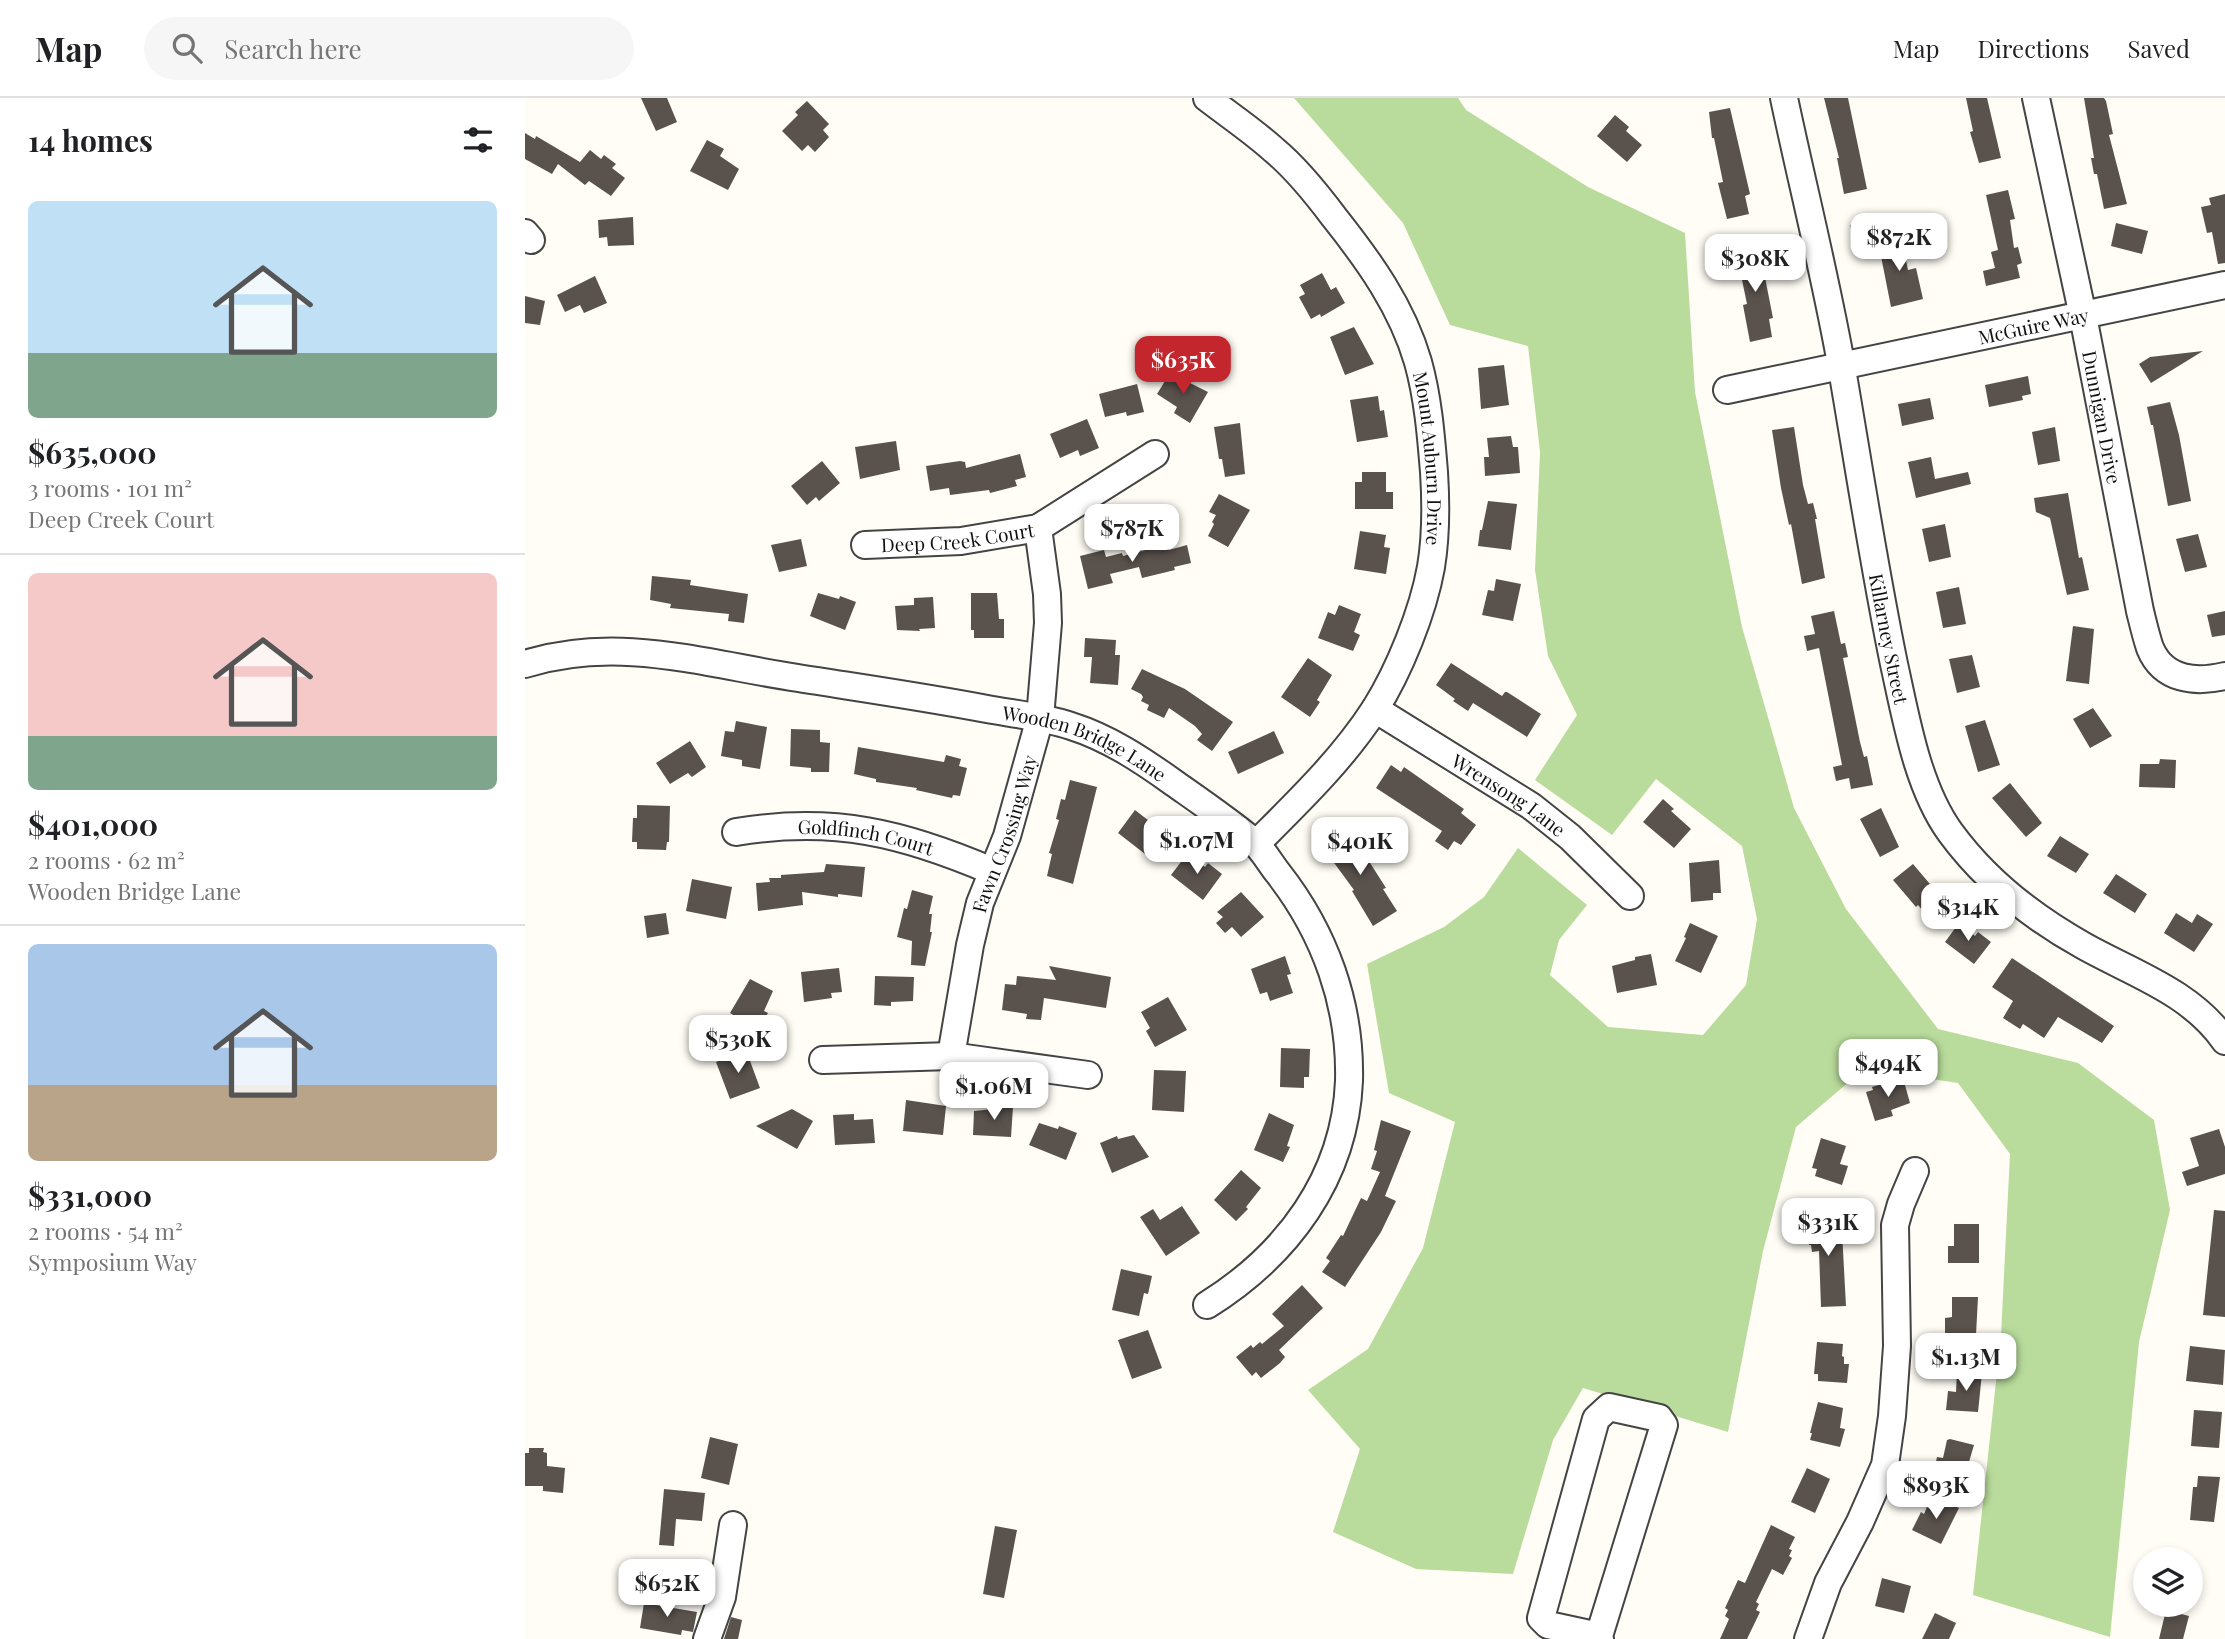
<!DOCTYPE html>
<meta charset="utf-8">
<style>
:root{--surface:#fff;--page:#f6f6f6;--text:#202124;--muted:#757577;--line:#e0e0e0;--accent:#c4262e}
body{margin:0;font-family:"Playfair Display",serif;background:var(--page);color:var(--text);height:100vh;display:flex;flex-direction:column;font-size:26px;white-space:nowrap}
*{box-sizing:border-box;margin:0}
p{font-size:23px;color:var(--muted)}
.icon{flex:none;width:38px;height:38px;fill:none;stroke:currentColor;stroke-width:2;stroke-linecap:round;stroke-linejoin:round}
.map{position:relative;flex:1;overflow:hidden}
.drawer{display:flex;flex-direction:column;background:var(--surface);width:525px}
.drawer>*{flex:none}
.buttons{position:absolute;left:1608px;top:1449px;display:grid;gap:14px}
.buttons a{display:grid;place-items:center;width:70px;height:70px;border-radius:50%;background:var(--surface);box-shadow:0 4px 10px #0003;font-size:35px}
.price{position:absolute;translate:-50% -60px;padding:0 16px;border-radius:14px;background:#fff;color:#222;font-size:23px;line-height:46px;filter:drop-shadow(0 2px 4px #0008)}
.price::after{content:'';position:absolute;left:50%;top:42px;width:21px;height:16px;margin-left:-10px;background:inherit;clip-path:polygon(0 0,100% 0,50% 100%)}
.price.selected{background:var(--accent);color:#fff}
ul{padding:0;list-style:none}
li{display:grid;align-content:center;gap:14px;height:371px;padding:0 28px}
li+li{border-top:2px solid var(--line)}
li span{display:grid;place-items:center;height:217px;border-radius:10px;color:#555}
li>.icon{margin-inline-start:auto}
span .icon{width:126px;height:126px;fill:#fffc;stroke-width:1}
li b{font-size:30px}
h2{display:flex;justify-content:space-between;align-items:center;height:84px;padding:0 28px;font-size:30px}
header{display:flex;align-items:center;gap:42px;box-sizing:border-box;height:98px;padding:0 35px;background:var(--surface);border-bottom:2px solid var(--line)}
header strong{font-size:33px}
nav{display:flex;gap:38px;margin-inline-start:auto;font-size:24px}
.search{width:490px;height:63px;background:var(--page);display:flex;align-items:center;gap:18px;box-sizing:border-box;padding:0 24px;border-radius:38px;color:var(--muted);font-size:26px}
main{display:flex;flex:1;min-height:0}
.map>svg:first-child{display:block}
</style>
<header>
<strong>Map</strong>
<div class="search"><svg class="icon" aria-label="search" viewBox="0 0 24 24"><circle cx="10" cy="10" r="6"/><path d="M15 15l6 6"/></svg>Search here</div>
<nav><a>Map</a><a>Directions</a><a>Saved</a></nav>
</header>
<main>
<section class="drawer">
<h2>14 homes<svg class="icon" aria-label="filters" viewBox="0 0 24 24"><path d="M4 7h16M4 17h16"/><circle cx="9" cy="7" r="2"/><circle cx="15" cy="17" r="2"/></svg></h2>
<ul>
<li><span style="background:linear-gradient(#bfe0f5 70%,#7fa58c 0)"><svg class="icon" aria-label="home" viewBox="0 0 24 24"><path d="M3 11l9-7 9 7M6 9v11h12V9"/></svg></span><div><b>$635,000</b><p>3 rooms · 101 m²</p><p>Deep Creek Court</p></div></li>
<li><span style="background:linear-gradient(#f6c9c9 75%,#7fa58c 0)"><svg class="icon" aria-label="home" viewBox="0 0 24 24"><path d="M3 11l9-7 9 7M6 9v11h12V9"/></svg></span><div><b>$401,000</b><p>2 rooms · 62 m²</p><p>Wooden Bridge Lane</p></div></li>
<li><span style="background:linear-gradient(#a9c7e8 65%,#b9a48a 0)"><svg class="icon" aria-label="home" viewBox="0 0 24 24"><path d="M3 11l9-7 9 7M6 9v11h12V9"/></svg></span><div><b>$331,000</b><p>2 rooms · 54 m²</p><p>Symposium Way</p></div></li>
</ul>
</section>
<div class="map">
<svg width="1700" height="1541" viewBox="0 0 1700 1541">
<rect width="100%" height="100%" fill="#fffdf5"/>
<path fill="#b9dc9c" d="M769,0H933L941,12L1063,89L1160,135L1170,294L1217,529L1269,710L1321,811L1413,931L1553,965L1629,1022L1645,1112L1614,1244L1585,1539L1448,1497L1476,1237L1485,1056L1433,985L1339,971L1271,1029L1238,1153L1203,1334L1058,1290L1028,1342L988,1476L891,1471L808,1434L835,1351L783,1292L843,1251L898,1150L930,1024L864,995L842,866L919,829L959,799L993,750L1062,807L1034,842L1025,877L1083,929L1178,937L1221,887L1232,821L1217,748L1131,681L1087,737L1010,682L1052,617L1023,558L1010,472L1015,354L1003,248L925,227L878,125Z"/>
<path fill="#5a524d" d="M116,0H142L152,24L131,33Z
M1299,0H1323L1342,91L1319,96L1312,60H1314Z
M1441,0H1462L1476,60L1454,65L1445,34L1448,33Z
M1559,0H1579L1581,3L1588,36L1584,37L1602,106L1579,111L1572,76H1569L1566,60H1569Z
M282,3L304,26L298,32L304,39L290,54L283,47L277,53L257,33L273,17L270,14Z
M1205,10L1225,96L1220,98L1224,116L1202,121L1193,85L1198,84L1189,40H1187L1184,14Z
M1090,17L1104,29L1101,33L1117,47L1102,64L1072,38Z
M0,35L10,41L11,38L55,64L65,52L76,61L79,57L91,66L87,70L100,80L86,98L64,83L60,87L33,66L27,76L0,61Z
M182,42L199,51L195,58L214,71L203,92L165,73Z
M1483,92L1490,121L1485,122L1489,150L1493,149L1497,165L1492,167L1495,180L1461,188L1458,173L1470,170L1466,154L1473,152L1461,97Z
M1700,96V165L1693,166L1687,134L1682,135L1676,109L1686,107L1684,100Z
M108,119L109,147L83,148L82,139L74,140L73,122Z
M1347,122L1354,154L1332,159L1325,127Z
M1591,125L1623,133L1617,156L1586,148Z
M1376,138L1383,172L1391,170L1398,201L1366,209L1353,143Z
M1234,149L1248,220L1244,221L1247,239L1225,244L1218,207L1222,206L1211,153Z
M797,175L806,192L811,189L820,205L796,219L795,216L786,221L774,199L780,196L775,187Z
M70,178L82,205L59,215L55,207L40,214L32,197Z
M0,198L20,203L15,227L0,225Z
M829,229L849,266L820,277L805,239Z
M1678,253L1626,285L1614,266L1625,259Z
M979,267L984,307L956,311L953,270Z
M645,275L683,294L665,325L649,315L652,309L632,296Z
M1503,278L1506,296L1497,298L1498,302L1464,309L1460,287Z
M612,286L619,314L602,318L601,314L580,319L574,296Z
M853,298L855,313L859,312L863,339L832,344L825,302Z
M1405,300L1409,321L1377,328L1373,306Z
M1645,304L1654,337L1666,403L1643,408L1628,327H1626L1622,309Z
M562,321L574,350L555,358L553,352L535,360L525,336Z
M715,325L720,376L700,379L697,361H694L689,329Z
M1269,329L1278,387L1283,406L1288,405L1292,421H1290L1300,480L1277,486L1266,426L1264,427L1256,390L1247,332Z
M1530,329L1535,363L1513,367L1507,334Z
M986,338L988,349H993L995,375L960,378L959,359H964L962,340Z
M371,343L375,372L335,381L330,349Z
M495,356L501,379L490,382L492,388L465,395L464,392L425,397L424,390L405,393L401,368L435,363L440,364L441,370Z
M1406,359L1410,381L1443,374L1446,386L1391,400L1383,364Z
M297,363L315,385L294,403L291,399L282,407L266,388Z
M837,374H861V394H868V411H830V384H837Z
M1543,395L1554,460L1557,459L1564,492L1542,497L1525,420L1511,414L1509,400Z
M694,396L725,412L703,449L683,438L689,426L687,424L691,417L684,414Z
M963,403L992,406L986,452L953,448L955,432H957Z
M1420,426L1426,459L1404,464L1397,431Z
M835,433L861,437L859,449L865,450L861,476L829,471Z
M1673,436L1682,469L1660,474L1651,441Z
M276,441L282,468L254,474L246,447Z
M662,447L666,465L649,469L650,472L617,480L614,469L585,476L588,485L563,491L555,458L579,452L581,459L597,455L598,458L632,449L643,448L644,452Z
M127,478L166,482L165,487L223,496L219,525L203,523L204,516L145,510L146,506L125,502Z
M971,481L996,486L988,523L957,517L963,492L969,493Z
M1434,489L1441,526L1418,530L1411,494Z
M293,495L314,501L315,498L331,504L320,532L285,518Z
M446,495H472L474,521H479V540H449V532H446Z
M408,499L410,530L394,531L395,533L372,532L370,508L389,507V500Z
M814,507L836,516L829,534L835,537L828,553L793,540L803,514L810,517Z
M1309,513L1316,546L1320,545L1323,559L1318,560L1335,644L1339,659L1342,658L1348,687L1326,691L1324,680L1311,683L1308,669L1317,667L1294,550L1282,553L1279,538L1290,536L1286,518Z
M1700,513V537L1687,539L1682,517Z
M1548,528L1569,531L1564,586L1541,583Z
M560,540L591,542L590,557H595L593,587L565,585L567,559H559Z
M1447,557L1455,589L1432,595L1424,561Z
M783,560L807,577L792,602L795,604L785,619L756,599Z
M926,565L977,598L980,594H982L1016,616L1002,639L948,605L943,613L928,603L930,601L911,587Z
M617,571L660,591L708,624L687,653L672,642L677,636L670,628L644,610L639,620L622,612L624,607L616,603L618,599L616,596L606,591Z
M1568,610L1587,638L1565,650L1548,621Z
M1460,622L1475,667L1453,674L1440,628Z
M211,623L242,629L235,671L217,668V662L196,658L200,633L209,634Z
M266,631L295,632V644L305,645L304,674H286V670L265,668Z
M749,633L759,655L713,676L703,654Z
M165,643L181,669L167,679L163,675L145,686L131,665Z
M333,649L419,664L421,657L436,661L434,668L442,670L435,698L428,697L427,700L391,692L392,690L351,684V681L329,676Z
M1635,661L1651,662L1650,690L1614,689L1615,666H1634Z
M866,667L876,674L879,669L939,711L936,715L951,727L936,747L929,743L923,752L910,743L917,733L851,690Z
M545,682L572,689L548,786L522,778L527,756L524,755L534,722L531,721L536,701L540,702Z
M1485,685L1517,725L1501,739L1467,700Z
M1138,701L1149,711L1146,713L1166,731L1149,750L1118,724Z
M112,707L145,708L144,744H142L141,752L112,751V744H107L108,720H112Z
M1356,710L1374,749L1355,759L1335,721Z
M610,712L637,733L620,756L593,735Z
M819,733L840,757L861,790L858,791L872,813L848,828L827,793L829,792L807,762L803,764L793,750Z
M1535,738L1564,756L1551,775L1522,758Z
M662,756L680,769L683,765L697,776L678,802L646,777Z
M1194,762L1196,795H1188V802L1166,804L1164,765Z
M301,766L340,769L337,799L313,796V799L277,794L278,807L233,813L231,785L245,784L244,780H256V777L299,774Z
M1388,766L1410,792L1408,794L1414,802L1399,814L1393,807L1391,809L1368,782Z
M1591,776L1622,796L1610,815L1578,795Z
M167,781L207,789L201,821L161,813Z
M387,792L408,798L404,816H407L405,834H407L400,868L386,867L387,843L372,839L379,810L382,811Z
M716,794L739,819L716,839L707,829L700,835L691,825L698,819L692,814Z
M141,815L144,836L122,840L119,818Z
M1651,815L1667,825L1672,816L1688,826L1669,854L1639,835Z
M1165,825L1193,838L1176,875L1150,863L1161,840L1159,839Z
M1434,825L1450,838L1453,834L1466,844L1449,866L1420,844Z
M1126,856L1132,887L1092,895L1087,868L1110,862V859Z
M760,858L766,876L762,877L768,895L745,903L742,894L735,896L726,871Z
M1487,860L1589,928L1577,945L1533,919L1519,940L1498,926L1495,931L1478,920L1488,903L1467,889Z
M524,868L586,879L581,910L519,900L516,922L501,921L502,916L477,912L480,886L491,887L492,878L531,882Z
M314,870L317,894L306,895L307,900L279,904L276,874Z
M350,878L389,879L388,903L366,904V908L349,907Z
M225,881L248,893L239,913L243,915L233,932L205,915Z
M643,899L662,932L630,949L621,933L625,930L616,914Z
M756,950L785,951L784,979H779V990L755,989Z
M221,952L235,990L205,1001L191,964Z
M629,972L661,973L659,1014L627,1012Z
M1378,980L1385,1005L1366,1012L1368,1018L1350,1023L1341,994L1348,992L1347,989Z
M381,1002L421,1008L418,1037L378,1033Z
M469,1007L488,1009L486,1039L448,1037L449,1013L469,1011Z
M267,1011L288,1023L272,1051L231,1028Z
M744,1015L769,1027L762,1048L765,1049L758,1064L729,1052Z
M329,1016V1022L348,1021L350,1045L310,1047L308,1017Z
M856,1022L886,1033L860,1098L871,1103L856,1134L820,1189L797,1174L805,1163L801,1160L816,1137L818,1138L836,1100L842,1103L855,1074L846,1071L852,1053L849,1052Z
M514,1025L533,1031L534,1028L552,1035L541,1062L504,1047Z
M1694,1031L1700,1049V1076L1662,1088L1657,1074L1674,1068L1665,1040Z
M609,1037L624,1059L587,1075L575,1045L592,1038L593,1041Z
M1296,1040L1321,1048L1315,1066L1323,1068L1317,1087L1290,1078L1292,1071L1287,1070Z
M716,1072L736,1090L721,1109L723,1111L711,1123L689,1102Z
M657,1108L675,1135L641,1158L615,1119L628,1111L635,1122Z
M1689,1112L1700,1113V1219L1678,1217Z
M1283,1115H1308L1309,1128H1312V1134H1317L1321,1208L1296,1209L1294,1153L1287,1154L1286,1147H1284Z
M1429,1126H1454V1165H1423V1148H1429Z
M596,1171L627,1178L623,1196L619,1195L614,1218L587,1212Z
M777,1187L798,1210L754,1252L760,1259L755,1265L736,1280L731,1274L727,1278L711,1259L726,1247L728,1250L735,1244L737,1246L759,1228L747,1216Z
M1427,1199H1453L1451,1237L1420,1238V1220L1427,1219Z
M623,1232L637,1270L607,1281L593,1242Z
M1292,1244L1318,1246L1317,1258L1319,1259V1266H1324L1322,1285L1293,1283V1276H1289Z
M1665,1248L1700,1252L1698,1287L1661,1283Z
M1432,1274L1457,1275L1453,1314L1421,1312L1423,1293L1431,1294Z
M1293,1304L1318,1310L1315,1330L1320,1331L1315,1349L1285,1342L1287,1335H1285Z
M1669,1312L1697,1314L1694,1350L1666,1348Z
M185,1339L213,1346L204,1387L176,1380Z
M1425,1341L1449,1347L1438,1384L1408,1377L1412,1359L1418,1360L1422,1342Z
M4,1350H19L18,1354L22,1355V1368L40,1370L38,1395L18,1393V1388H0V1355H4Z
M1282,1370L1305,1381L1290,1415L1266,1404Z
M1673,1378L1695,1379L1689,1424L1665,1422L1668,1389H1672Z
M139,1391L180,1395L177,1423L151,1421L149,1448L134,1447Z
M1411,1399L1434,1410L1416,1446L1387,1432L1396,1414L1399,1416L1402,1409L1405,1411Z
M1246,1427L1270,1439L1264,1451L1267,1452L1264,1458L1267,1460L1258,1477L1247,1471L1231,1504L1234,1506L1231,1512L1235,1514L1222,1541H1195L1204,1521L1200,1518L1203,1512L1200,1510L1213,1482L1220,1485Z
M470,1428L492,1432L479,1500L458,1496Z
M1357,1480L1386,1488L1379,1515L1350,1508Z
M119,1505L172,1514L168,1534L157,1532L156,1537L115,1530Z
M1641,1512L1664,1518L1658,1541H1634Z
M1410,1515L1431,1525L1424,1541H1397Z
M206,1519L217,1522L213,1541H199Z"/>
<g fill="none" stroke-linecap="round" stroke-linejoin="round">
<g stroke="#444" stroke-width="30">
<g id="minor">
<path id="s1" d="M682,0C704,17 728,33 749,52C772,71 791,95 809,119C844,163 877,209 893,264C903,300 906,337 909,374C911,405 911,439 906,469C898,514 874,573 850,611C817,662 773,704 731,746"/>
<path id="s2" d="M1259,0C1278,90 1301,180 1317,271C1334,370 1349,469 1369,566C1381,620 1392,688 1425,734C1460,782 1507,819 1559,848C1609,876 1666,894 1700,943"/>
<path id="s3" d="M1511,0L1558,218L1615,513C1618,525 1621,538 1625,550C1638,582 1670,585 1700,578"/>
<path d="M0,135L6,142"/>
<path id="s4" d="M1202,292L1700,187"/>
<path id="s5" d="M340,447L436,443L513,430L630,356"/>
<path id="s6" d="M0,566C94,537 180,566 273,580C336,590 399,599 462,611C490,616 519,619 546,628C584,640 617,662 649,685C676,704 704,723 729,744C738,752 745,765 753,775C800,835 826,907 824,983C820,1080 762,1157 682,1207"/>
<path id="s7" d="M850,611L1006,708L1045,739L1105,798"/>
<path id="s8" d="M211,734C309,718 378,735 467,773"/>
<path id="s9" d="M426,958L445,847L455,805L482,738L515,620L523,525L522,496L513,430"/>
<path d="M298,962L426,958L563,977"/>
<path d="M1074,1538L1023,1527L1016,1520L1071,1321L1084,1309L1134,1320L1139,1327L1074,1538L1075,1541"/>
<path d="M182,1541L197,1499L208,1427"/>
<path d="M1283,1541L1303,1485L1335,1424L1360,1367L1367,1318L1372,1248L1370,1127L1376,1106L1390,1073"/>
</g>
</g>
<use href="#minor" stroke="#fff" stroke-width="26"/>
</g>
<g text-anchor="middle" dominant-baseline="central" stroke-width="7" stroke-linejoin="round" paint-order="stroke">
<g font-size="19" fill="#111" stroke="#fff">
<text stroke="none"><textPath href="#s4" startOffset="313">McGuire Way</textPath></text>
<text stroke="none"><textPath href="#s3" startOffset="326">Dunnigan Drive</textPath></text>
<text stroke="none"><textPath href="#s1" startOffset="441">Mount Auburn Drive</textPath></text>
<text stroke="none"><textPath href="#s5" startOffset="93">Deep Creek Court</textPath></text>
<text stroke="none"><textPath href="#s2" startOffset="551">Killarney Street</textPath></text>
<text stroke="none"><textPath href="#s6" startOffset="572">Wooden Bridge Lane</textPath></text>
<text stroke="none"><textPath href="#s7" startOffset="159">Wrensong Lane</textPath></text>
<text stroke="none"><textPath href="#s9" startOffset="229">Fawn Crossing Way</textPath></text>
<text stroke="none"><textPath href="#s8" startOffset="131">Goldfinch Court</textPath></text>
</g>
</g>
</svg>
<div class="buttons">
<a><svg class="icon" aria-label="layers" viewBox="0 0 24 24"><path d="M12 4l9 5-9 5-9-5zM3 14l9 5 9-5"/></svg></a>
</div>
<b class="price" style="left:1374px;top:175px">$872K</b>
<b class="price" style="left:1230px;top:196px">$308K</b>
<b class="price selected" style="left:658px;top:298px">$635K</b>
<b class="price" style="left:607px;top:466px">$787K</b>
<b class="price" style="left:672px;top:778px">$1.07M</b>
<b class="price" style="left:835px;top:779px">$401K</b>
<b class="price" style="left:1443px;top:845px">$314K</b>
<b class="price" style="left:213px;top:977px">$530K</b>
<b class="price" style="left:1363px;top:1001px">$494K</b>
<b class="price" style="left:469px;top:1024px">$1.06M</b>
<b class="price" style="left:1303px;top:1160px">$331K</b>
<b class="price" style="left:1441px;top:1295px">$1.13M</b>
<b class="price" style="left:1411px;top:1423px">$893K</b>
<b class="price" style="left:142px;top:1521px">$652K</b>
</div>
</main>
